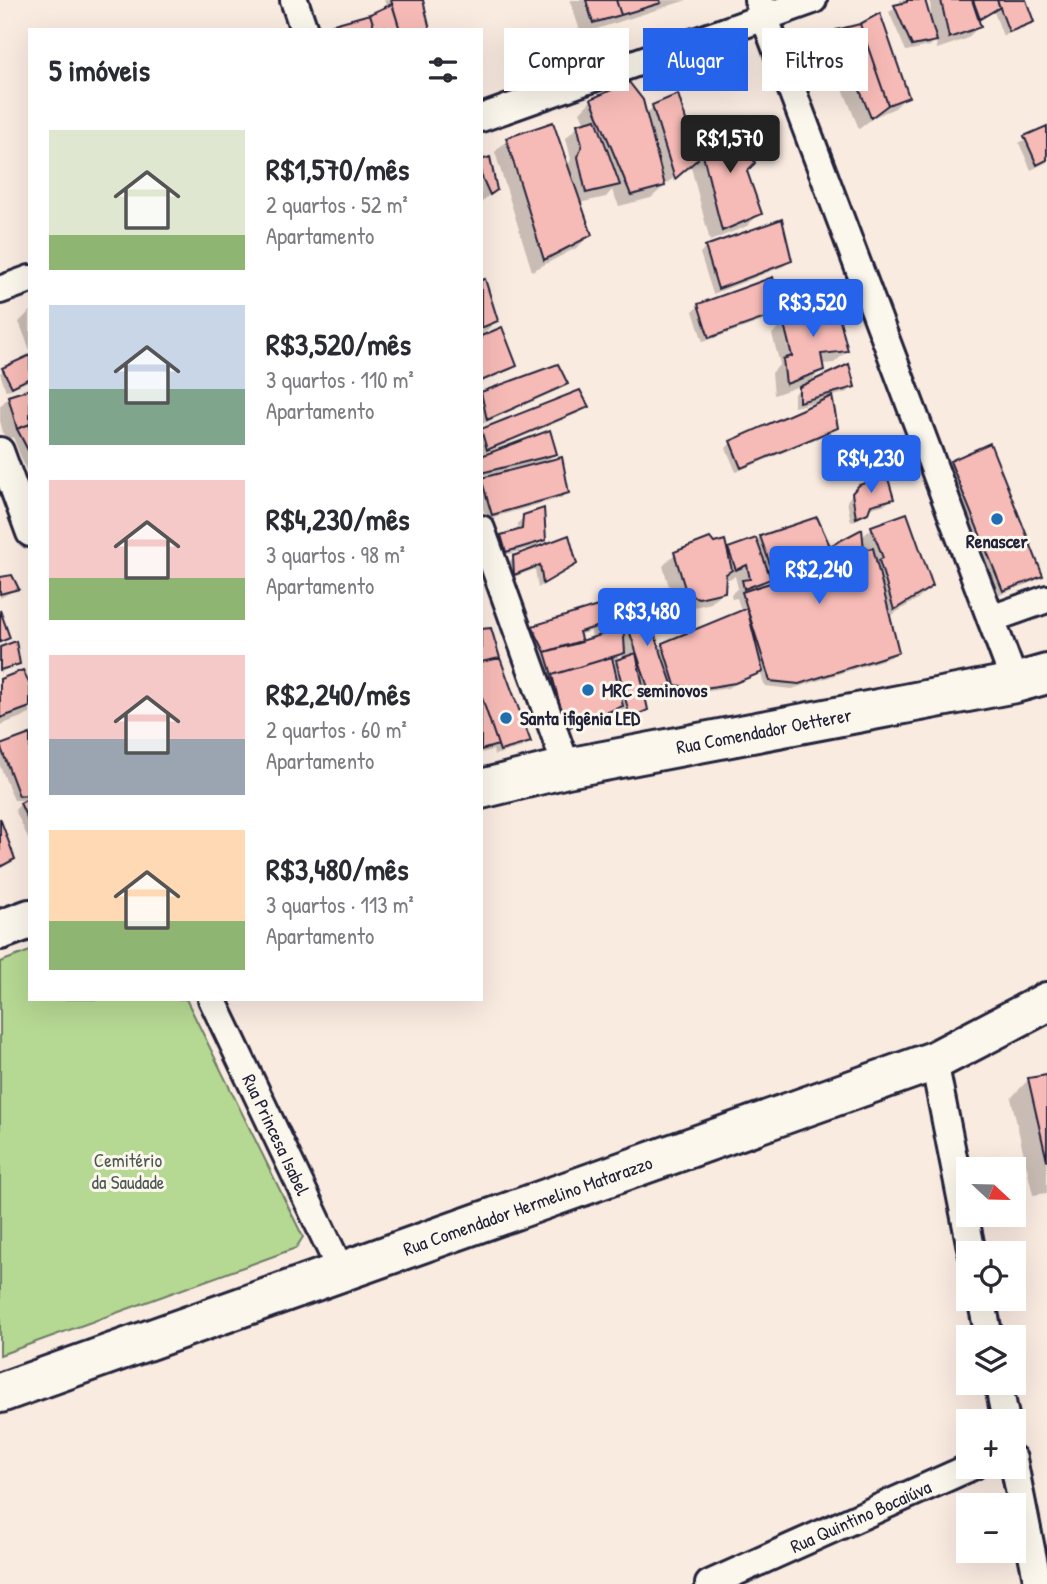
<!DOCTYPE html>
<html lang="pt">
<meta charset="utf-8">
<style>
:root{--surface:#fff;--page:#f2f2f3;--text:#2b2b33;--muted:#7c7c81;--accent:#2563eb}
body{margin:0;font-family:"Patrick Hand",sans-serif;background:var(--page);color:var(--text);height:100vh;display:flex;flex-direction:column;font-size:26px;white-space:nowrap}
*{box-sizing:border-box;margin:0}
p{font-size:23px;color:var(--muted)}
.icon{flex:none;width:38px;height:38px;fill:none;stroke:currentColor;stroke-width:2;stroke-linecap:round;stroke-linejoin:round}
.map{position:relative;flex:1;overflow:hidden}
.panel{position:absolute;left:28px;top:28px;width:455px;height:973px;display:flex;flex-direction:column;background:var(--surface);border-radius:0px;box-shadow:0 7px 28px #0002}
.panel>*{flex:none}
.banner{position:absolute;left:504px;top:28px;width:438px;height:63px;display:flex;gap:14px}
.needle{width:46px;rotate:112deg}
.buttons{position:absolute;left:956px;top:1157px;display:grid;gap:14px}
.buttons a{display:grid;place-items:center;width:70px;height:70px;border-radius:0px;background:var(--surface);box-shadow:0 7px 28px #0002;font-size:35px}
.price{position:absolute;translate:-50% -60px;padding:0 16px;border-radius:7px;background:var(--accent);color:#fff;font-size:23px;line-height:46px;filter:drop-shadow(0 2px 4px #0008)}
.price::after{content:'';position:absolute;left:50%;top:42px;width:21px;height:16px;margin-left:-10px;background:inherit;clip-path:polygon(0 0,100% 0,50% 100%)}
.price.on{background:#222;color:#fff}
ul{padding:0;list-style:none}
li{display:flex;align-items:center;gap:21px;height:175px;padding:0 21px}
li span{display:grid;place-items:center;flex:none;width:196px;height:140px;border-radius:0px;color:#555}
li>.icon{margin-inline-start:auto}
span .icon{width:84px;height:84px;fill:#fffc;stroke-width:1}
li b{font-size:30px}
h2{display:flex;justify-content:space-between;align-items:center;height:84px;padding:0 21px;font-size:30px}
.chip{padding:0 24px;border-radius:0px;background:var(--surface);box-shadow:0 7px 28px #0002;font-size:24px;line-height:63px}
.chip.on{background:var(--accent);color:#fff}
.map>svg:first-child{display:block}
</style>
<div class="map">
<svg width="1047" height="1584" viewBox="0 0 1047 1584">
<rect width="100%" height="100%" fill="#faebe1"/>
<filter id="ink" filterUnits="userSpaceOnUse"><feTurbulence type="fractalNoise" baseFrequency=".0143" numOctaves="2"/><feDisplacementMap in="SourceGraphic" scale="14" xChannelSelector="R" yChannelSelector="G"/><feConvolveMatrix kernelMatrix="1 2 1 2 8 2 1 2 1" color-interpolation-filters="sRGB"/></filter>
<g filter="url(#ink)">
<path fill="#b5d892" stroke="#6c7d66" stroke-width="2" d="M30,951V999H186L303,1237L296,1248L0,1355V962Z"/>
<path fill="#0003" fill-rule="evenodd" d="M384,0H422L428,30H328L387,8Z
M570,0H687L581,34Z
M900,0H923L928,16H931L930,0H1024L1032,21L1026,27L1003,36L994,12L977,21L979,27L966,39L937,49L936,40L930,46L906,51L889,12L901,5Z
M837,31L907,96L895,108L874,117L859,129L825,43Z
M592,100L645,115L653,107L692,145L699,137L745,170L760,213L747,226L710,241L690,163L651,198L619,206L612,190L606,197L579,203L590,234L578,247L532,271L495,152L507,140L567,169L571,159L566,138L578,126L585,124L580,112Z
M1047,128V162L1031,170L1019,143Z
M481,162L495,189L481,203Z
M706,247L790,260L784,266L713,294L700,253Z
M481,281L496,321L481,336Z
M699,306L780,311L774,317L703,342L693,311Z
M30,311V350L19,322Z
M784,322L847,351L834,363L821,364L822,369L807,385L853,386L848,392L830,397L836,427L830,433L736,472L726,448L731,443L828,399L794,407V394L805,384L774,395L772,373L780,364L772,334Z
M481,338L514,366L481,383Z
M30,357V380L6,391L0,373Z
M566,384L560,389L482,424L481,394Z
M30,391V480L13,437L5,440L0,421V406L9,397Z
M586,406L581,412L482,454V430Z
M555,453L545,463L567,492L561,498L487,519L481,504V480L532,467L531,464L481,476V458Z
M951,463L1041,575L1035,581L997,596L945,468Z
M853,493L892,499L886,504L868,509L860,518L851,522L847,501Z
M906,515L931,585L919,598L889,617L897,652L891,657L792,689L765,686L760,672L728,688L692,694L669,690L668,685L658,696L644,702L646,709L640,715L625,722L621,706L616,711L561,733L527,633L533,627L601,607L621,614L628,607L658,649L663,645L742,613L737,598L732,599L731,594L738,588L735,576L724,581L723,591L711,603L685,609L675,607L663,566L675,554L726,553L761,537L830,548L861,538L872,528ZM768,579L770,585L759,589ZM591,631L592,640L581,643L578,635ZM621,654L623,660L611,664Z
M524,517L544,540L537,546L501,556L497,542L502,536L517,532L518,523Z
M514,557L575,564L538,588L535,569L509,579L508,563Z
M0,579L17,589L0,598Z
M481,623L529,741L523,747L494,755L493,750L481,753Z
M0,649L18,663L0,673Z
M0,681L30,687V714L0,725Z
M30,735V842L15,810L24,800H14L0,766V747Z
M1047,1077V1193L1033,1195L1011,1098L1029,1079Z"/>
<path fill="#f7bbb7" stroke="#22223b" stroke-width="2" d="M391,0H423L430,30H400Z
M586,0H616L621,15L593,23Z
M616,0H660L661,3L621,15Z
M907,0H925L937,41L912,46L894,5L907,2Z
M941,0H972L981,27L949,38Z
M973,0H997L1000,7L980,19Z
M997,0H1026L1034,22L1009,32Z
M392,4L400,30H375L370,14Z
M880,13L909,97L888,105L860,24Z
M370,14L375,30H331L330,25Z
M860,24L888,105L871,118L836,30Z
M629,82L643,100L665,186L631,195L591,99Z
M678,94L698,159L675,179L652,105Z
M596,119L620,185L586,193L578,157L582,145L577,124Z
M553,122L592,235L544,260L506,138Z
M740,125L755,163L747,171L762,214L722,231L698,135Z
M1047,126V160L1037,165L1024,136Z
M490,157L497,190L490,195L481,175V160Z
M782,219L792,261L718,289L705,246Z
M773,277L782,312L709,338L698,304Z
M485,279L498,321L481,328V280Z
M833,294L848,351L821,354L824,370L786,384L783,359L792,356L783,320Z
M502,327L517,366L481,381V336Z
M30,355V378L12,387L2,368Z
M558,364L568,384L487,420L481,392Z
M849,364L855,387L799,402V387Z
M30,389V424L17,429L8,396Z
M580,390L589,407L487,450L481,429Z
M832,396L838,428L741,468L730,441Z
M30,424V454L17,429Z
M550,430L557,454L481,473V456Z
M990,443L1043,576L1003,591L950,461Z
M562,457L569,493L492,515L481,478Z
M887,475L894,499L871,505L868,513L856,518L852,493L859,485Z
M544,508L546,540L506,552L501,535L522,529L523,515Z
M907,513L933,586L894,610L879,560L883,558L871,526Z
M817,517L830,546L862,529L864,550L873,548L899,652L799,684L770,681L742,592L776,581L760,536Z
M569,535L577,564L543,584L540,565L514,575L513,556Z
M710,538L714,543L725,540L732,570L726,574L725,592L699,598L687,595L674,552Z
M756,538L771,579L744,589L742,580L750,579L747,565L736,570L728,548Z
M12,575L19,589L0,594V577Z
M619,601L622,607L625,653L552,675L545,652L604,634L601,605Z
M643,601L672,684L650,694L629,630L627,605Z
M601,605L603,625L579,632L582,642L545,652L532,626Z
M747,608L763,672L735,683L699,689L675,685L662,643Z
M0,610L10,638L0,642Z
M491,628L500,658L481,662V629Z
M16,641L20,664L0,670V647Z
M636,653L648,710L630,718L616,660Z
M612,657L623,706L566,729L552,675Z
M500,658L531,742L500,751L481,695V662Z
M23,670L30,685V707L0,718V679Z
M481,695L498,745L481,750Z
M30,734V795L19,796L0,745Z
M30,798V825L20,803Z
M0,818L15,859L0,867Z
M1047,1075V1161L1028,1078Z"/>
<g fill="none" stroke-linecap="round" stroke-linejoin="round">
<g stroke="#22223b" stroke-width="32">
<g id="minor">
<path d="M294,0L304,30"/>
<path d="M758,0L1015,683"/>
<path d="M481,118L813,0"/>
<path d="M0,290L30,279"/>
<path d="M0,451L30,533"/>
<path d="M481,529L567,768"/>
<path d="M991,619L1047,599"/>
<path id="s1" d="M212,999L341,1271"/>
<path d="M934,1061L972,1253"/>
<path d="M981,1298L989,1337"/>
<path d="M998,1382L1006,1421"/>
<path d="M1013,1459L1038,1584"/>
<path id="s2" d="M709,1584L973,1466"/>
</g>
</g>
<g stroke="#22223b" stroke-width="44">
<g id="primary">
<path id="s3" d="M481,789L567,768L1015,683L1047,674"/>
<path d="M0,930L30,919"/>
<path id="s4" d="M0,1393L934,1061L1047,1002"/>
</g>
</g>
<use href="#minor" stroke="#fbf7ec" stroke-width="26"/>
<use href="#primary" stroke="#fbf7ec" stroke-width="38"/>
</g>
</g>
<g fill="#1f6fb2" stroke="#fbf7ec" stroke-width="2.5">
<circle cx="997" cy="519" r="7"/>
<circle cx="588" cy="690" r="7"/>
<circle cx="506" cy="718" r="7"/>
</g>
<g text-anchor="middle" dominant-baseline="central" stroke-width="6" stroke-linejoin="round" paint-order="stroke">
<g font-size="19" font-weight="bold" fill="#22223b" stroke="#fbf7ec" text-anchor="start">
<text x="997" y="541" text-anchor="middle">Renascer</text>
<text x="602" y="690">MRC seminovos</text>
<text x="520" y="718">Santa ifigênia LED</text>
</g>
<g font-size="19" fill="#22223b" stroke="#fbf7ec">
<text stroke="none"><textPath href="#s3" startOffset="289">Rua Comendador Oetterer</textPath></text>
<text stroke="none"><textPath href="#s1" startOffset="150">Rua Princesa Isabel</textPath></text>
<text stroke="none"><textPath href="#s4" startOffset="560">Rua Comendador Hermelino Matarazzo</textPath></text>
<text stroke="none"><textPath href="#s2" startOffset="166">Rua Quintino Bocaiúva</textPath></text>
</g>
<g font-size="19" fill="#4e5955" stroke="#fbf7ec">
<text x="128" y="1160">Cemitério<tspan x="128" dy="22">da Saudade</tspan></text>
</g>
</g>
</svg>
<div class="buttons">
<a><svg class="needle" viewBox="-14 -14 28 28"><path d="M0-13l5 13h-10z" fill="#e53935"/><path d="M0 13l5-13h-10z" fill="#7c7c81"/></svg></a>
<a><svg class="icon" aria-label="locate" viewBox="0 0 24 24"><circle cx="12" cy="12" r="6"/><path d="M12 2v4M12 18v4M2 12h4M18 12h4"/></svg></a>
<a><svg class="icon" aria-label="layers" viewBox="0 0 24 24"><path d="M12 4l9 5-9 5-9-5zM3 14l9 5 9-5"/></svg></a>
<a>+</a>
<a>−</a>
</div>
<b class="price on" style="left:730px;top:175px">R$1,570</b>
<b class="price" style="left:813px;top:339px">R$3,520</b>
<b class="price" style="left:871px;top:495px">R$4,230</b>
<b class="price" style="left:819px;top:606px">R$2,240</b>
<b class="price" style="left:647px;top:648px">R$3,480</b>
<div class="banner">
<a class="chip">Comprar</a>
<a class="chip on">Alugar</a>
<a class="chip">Filtros</a>
</div>
<section class="panel">
<h2>5 imóveis<svg class="icon" aria-label="filters" viewBox="0 0 24 24"><path d="M4 7h16M4 17h16"/><circle cx="9" cy="7" r="2"/><circle cx="15" cy="17" r="2"/></svg></h2>
<ul>
<li><span style="background:linear-gradient(#dfe7d0 75%,#8fb573 0)"><svg class="icon" aria-label="home" viewBox="0 0 24 24"><path d="M3 11l9-7 9 7M6 9v11h12V9"/></svg></span><div><b>R$1,570/mês</b><p>2 quartos · 52 m²</p><p>Apartamento</p></div></li>
<li><span style="background:linear-gradient(#c9d6e8 60%,#7fa58c 0)"><svg class="icon" aria-label="home" viewBox="0 0 24 24"><path d="M3 11l9-7 9 7M6 9v11h12V9"/></svg></span><div><b>R$3,520/mês</b><p>3 quartos · 110 m²</p><p>Apartamento</p></div></li>
<li><span style="background:linear-gradient(#f6c9c9 70%,#8fb573 0)"><svg class="icon" aria-label="home" viewBox="0 0 24 24"><path d="M3 11l9-7 9 7M6 9v11h12V9"/></svg></span><div><b>R$4,230/mês</b><p>3 quartos · 98 m²</p><p>Apartamento</p></div></li>
<li><span style="background:linear-gradient(#f6c9c9 60%,#9aa5b1 0)"><svg class="icon" aria-label="home" viewBox="0 0 24 24"><path d="M3 11l9-7 9 7M6 9v11h12V9"/></svg></span><div><b>R$2,240/mês</b><p>2 quartos · 60 m²</p><p>Apartamento</p></div></li>
<li><span style="background:linear-gradient(#ffd9b3 65%,#8fb573 0)"><svg class="icon" aria-label="home" viewBox="0 0 24 24"><path d="M3 11l9-7 9 7M6 9v11h12V9"/></svg></span><div><b>R$3,480/mês</b><p>3 quartos · 113 m²</p><p>Apartamento</p></div></li>
</ul>
</section>
</div>
